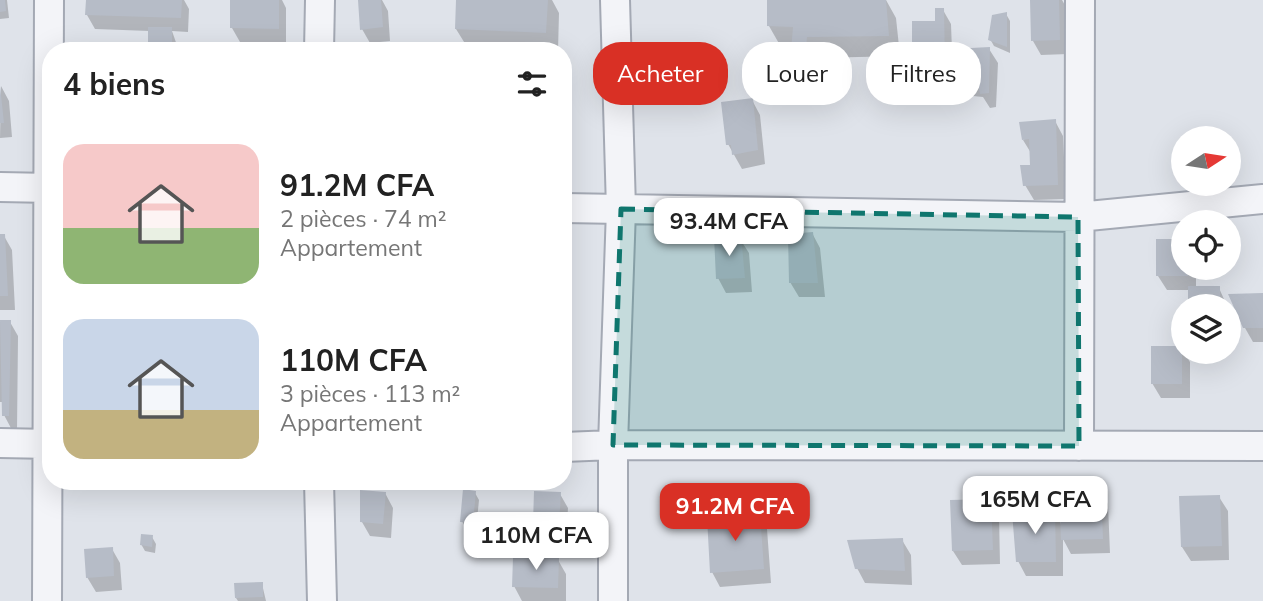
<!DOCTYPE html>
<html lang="fr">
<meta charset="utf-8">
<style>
:root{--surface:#fff;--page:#f6f6f6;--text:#222;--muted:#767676;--accent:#d93025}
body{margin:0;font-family:Mulish,sans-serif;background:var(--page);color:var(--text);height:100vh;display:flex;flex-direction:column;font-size:26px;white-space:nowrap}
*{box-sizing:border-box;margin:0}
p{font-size:23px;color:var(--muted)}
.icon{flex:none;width:38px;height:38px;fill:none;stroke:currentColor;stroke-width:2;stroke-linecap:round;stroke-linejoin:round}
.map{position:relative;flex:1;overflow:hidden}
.sheet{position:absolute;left:42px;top:42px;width:530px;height:448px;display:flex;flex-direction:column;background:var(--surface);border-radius:28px;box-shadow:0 7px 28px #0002}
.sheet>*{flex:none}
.top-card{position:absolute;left:593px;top:42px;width:564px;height:63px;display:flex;gap:14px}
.needle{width:46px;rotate:78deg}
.fabs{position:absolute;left:1171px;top:126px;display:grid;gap:14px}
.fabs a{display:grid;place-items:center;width:70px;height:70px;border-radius:50%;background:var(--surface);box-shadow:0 7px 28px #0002;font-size:35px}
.price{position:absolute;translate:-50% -60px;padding:0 16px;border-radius:14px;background:#fff;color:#222;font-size:23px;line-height:46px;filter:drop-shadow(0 2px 4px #0008)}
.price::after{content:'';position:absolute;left:50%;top:42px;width:21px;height:16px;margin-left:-10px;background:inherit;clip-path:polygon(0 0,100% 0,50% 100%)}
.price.on{background:var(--accent);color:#fff}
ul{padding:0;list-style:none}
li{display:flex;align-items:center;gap:21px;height:175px;padding:0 21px}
li span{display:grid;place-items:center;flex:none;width:196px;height:140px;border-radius:21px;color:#555}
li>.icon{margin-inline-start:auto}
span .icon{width:84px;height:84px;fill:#fffc;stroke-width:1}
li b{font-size:30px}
h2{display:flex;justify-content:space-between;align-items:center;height:84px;padding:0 21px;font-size:30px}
.tag{padding:0 24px;border-radius:28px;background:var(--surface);box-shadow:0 7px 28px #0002;font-size:24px;line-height:63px}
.tag.on{background:var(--accent);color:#fff}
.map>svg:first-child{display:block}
</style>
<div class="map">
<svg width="1263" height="601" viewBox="0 0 1263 601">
<rect width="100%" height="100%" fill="#dfe3ea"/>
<path fill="#0003" d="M0,0H7L9,18L0,19Z
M87,0H184L189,9L188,32L172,31L179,51H150V31L95,29L87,15Z
M232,0H282L286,8V43L240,42L232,28Z
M360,0H382L388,11L390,41L370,43L362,29Z
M458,0H552L559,13L558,51L469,50L456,29Z
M769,0H886L896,18L900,56L818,58L817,69L806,71L810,99L781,96L772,82L780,52L784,60H799L793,47H781L769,26Z
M1031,0H1062L1066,7L1068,54L1041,55L1033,41Z
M943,10L951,24L952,51L989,49L998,63L996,107L990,108L983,97L973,96L965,76L952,58V81H922L914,67Z
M1006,14L1010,21V53L994,46L990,39Z
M1,86L9,101L12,137L0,138Z
M752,100L760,115L765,164L742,169L728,144Z
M1055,121L1063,136L1066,199L1034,200L1025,185L1032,166L1031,153L1023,140Z
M812,233L820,248L825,297H799L790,282Z
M0,236H4L12,250L15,310H0Z
M740,239L749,253L752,292L726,293L718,278Z
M1183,240V268H1196V288H1219L1227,306H1190V290H1167L1158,276Z
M1263,294V342H1253L1245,328Z
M0,322H10L18,336L17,430H12L4,415V402H0Z
M1181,348L1190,362V398H1161L1152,383Z
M1100,490L1108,504L1110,553L1071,554L1063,539V576H1026L1018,561L1054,511L1062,526Z
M385,493L393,508L391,538L370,536L362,522Z
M475,493L479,500L476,530L466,528L462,521Z
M560,494L568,508L566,539L543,538L535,523Z
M1219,497L1228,511L1229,560L1191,561L1182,547Z
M990,501L999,515L1000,564L962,565L953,551Z
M759,515L767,529L771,583L720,587L712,572Z
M152,537L156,544L155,553L145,551L141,544Z
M902,540L911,555L912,585L865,583L857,568Z
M112,549L120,563L122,590L96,592L87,577Z
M558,560L566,574V601H522L514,586Z
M262,584L266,601H238L236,598Z"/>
<path fill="#b6bcc7" d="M0,0H5L6,11L0,12Z
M86,0H182L181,18L85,15Z
M230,0H279V29L230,28Z
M358,0H381L383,27L360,30Z
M456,0H548L546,33L455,29Z
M767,0H886L889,36L807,37L806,48L791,51L793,27L767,26Z
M1030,0H1059L1060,40L1031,41Z
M935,8H944L945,67H912V21H935Z
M1007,12V47L988,40L992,15Z
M148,27H172V51H148Z
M990,47L989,93L980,94L978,83L963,82V62L952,61V49Z
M781,50L782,58L801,59L803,85L771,82L764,52Z
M0,86L4,123H0Z
M753,98L758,150L732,155L731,145H726L721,102Z
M1056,119L1058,185L1023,186L1020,165H1030L1029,139L1022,140L1019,122Z
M813,232L818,283H789L788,234Z
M0,234H5L8,296H0Z
M714,236L741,237L745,278L716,279Z
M1156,239H1183V268H1188V276H1156Z
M1188,286H1220V306H1188Z
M1263,293V328H1243L1228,294Z
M0,320H11L9,416H2Z
M1151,346H1182V384H1151Z
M1101,488L1103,539L1061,540L1059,490Z
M463,489L476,491L473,523L460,522Z
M360,490L386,492L383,524L360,522Z
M534,491L561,492L559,525L533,523Z
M1220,495L1222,546L1181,547L1179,496Z
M991,499L993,550L952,551L950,500Z
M1055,509L1056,562H1016L1012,512Z
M760,513L764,569L710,573L707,517Z
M141,534L153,535L152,547L140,545Z
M903,538L905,571L855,569L847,540Z
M113,547L114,576L86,578L84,549Z
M513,557L559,558L558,588L512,587Z
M263,582V597L235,598L234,583Z"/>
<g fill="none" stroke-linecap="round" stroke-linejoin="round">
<g stroke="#a4a9b4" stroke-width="32">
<path id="minor" d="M319,51L320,0
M0,187L51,188
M564,208L1078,217L1263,199
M0,443L51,444
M1079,446L1080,0
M564,447L613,445L1263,446
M319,481L322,601
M47,601L49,0
M613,601V445L621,209L615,0"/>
</g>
<use href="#minor" stroke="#f3f4f8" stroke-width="28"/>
</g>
<path fill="#0f766e" fill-opacity="0.2" stroke="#0f766e" stroke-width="5" stroke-dasharray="14 9" stroke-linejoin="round" d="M621,209L1078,217L1079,446L613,445Z"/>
</svg>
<div class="fabs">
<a><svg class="needle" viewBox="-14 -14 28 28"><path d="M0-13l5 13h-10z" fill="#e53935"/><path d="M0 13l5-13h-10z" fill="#767676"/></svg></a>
<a><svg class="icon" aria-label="locate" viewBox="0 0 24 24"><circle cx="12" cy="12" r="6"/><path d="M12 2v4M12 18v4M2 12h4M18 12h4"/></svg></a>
<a><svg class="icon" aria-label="layers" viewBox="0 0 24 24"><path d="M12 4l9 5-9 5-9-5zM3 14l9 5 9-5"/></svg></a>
</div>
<b class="price" style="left:729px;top:258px">93.4M CFA</b>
<b class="price" style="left:1035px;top:536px">165M CFA</b>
<b class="price on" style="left:735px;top:543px">91.2M CFA</b>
<b class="price" style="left:536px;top:572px">110M CFA</b>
<div class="top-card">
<a class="tag on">Acheter</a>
<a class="tag">Louer</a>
<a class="tag">Filtres</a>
</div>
<section class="sheet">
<h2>4 biens<svg class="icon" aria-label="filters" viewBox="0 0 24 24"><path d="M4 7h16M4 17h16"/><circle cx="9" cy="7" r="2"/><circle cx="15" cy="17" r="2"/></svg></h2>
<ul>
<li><span style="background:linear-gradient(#f6c9c9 60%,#8fb573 0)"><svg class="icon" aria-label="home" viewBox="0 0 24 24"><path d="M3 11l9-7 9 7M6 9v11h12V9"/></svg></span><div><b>91.2M CFA</b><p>2 pièces · 74 m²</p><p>Appartement</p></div></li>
<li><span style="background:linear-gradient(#c9d6e8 65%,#c2b280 0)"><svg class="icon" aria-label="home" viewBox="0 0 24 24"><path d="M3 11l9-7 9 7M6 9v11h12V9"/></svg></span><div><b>110M CFA</b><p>3 pièces · 113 m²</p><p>Appartement</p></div></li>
</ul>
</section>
</div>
